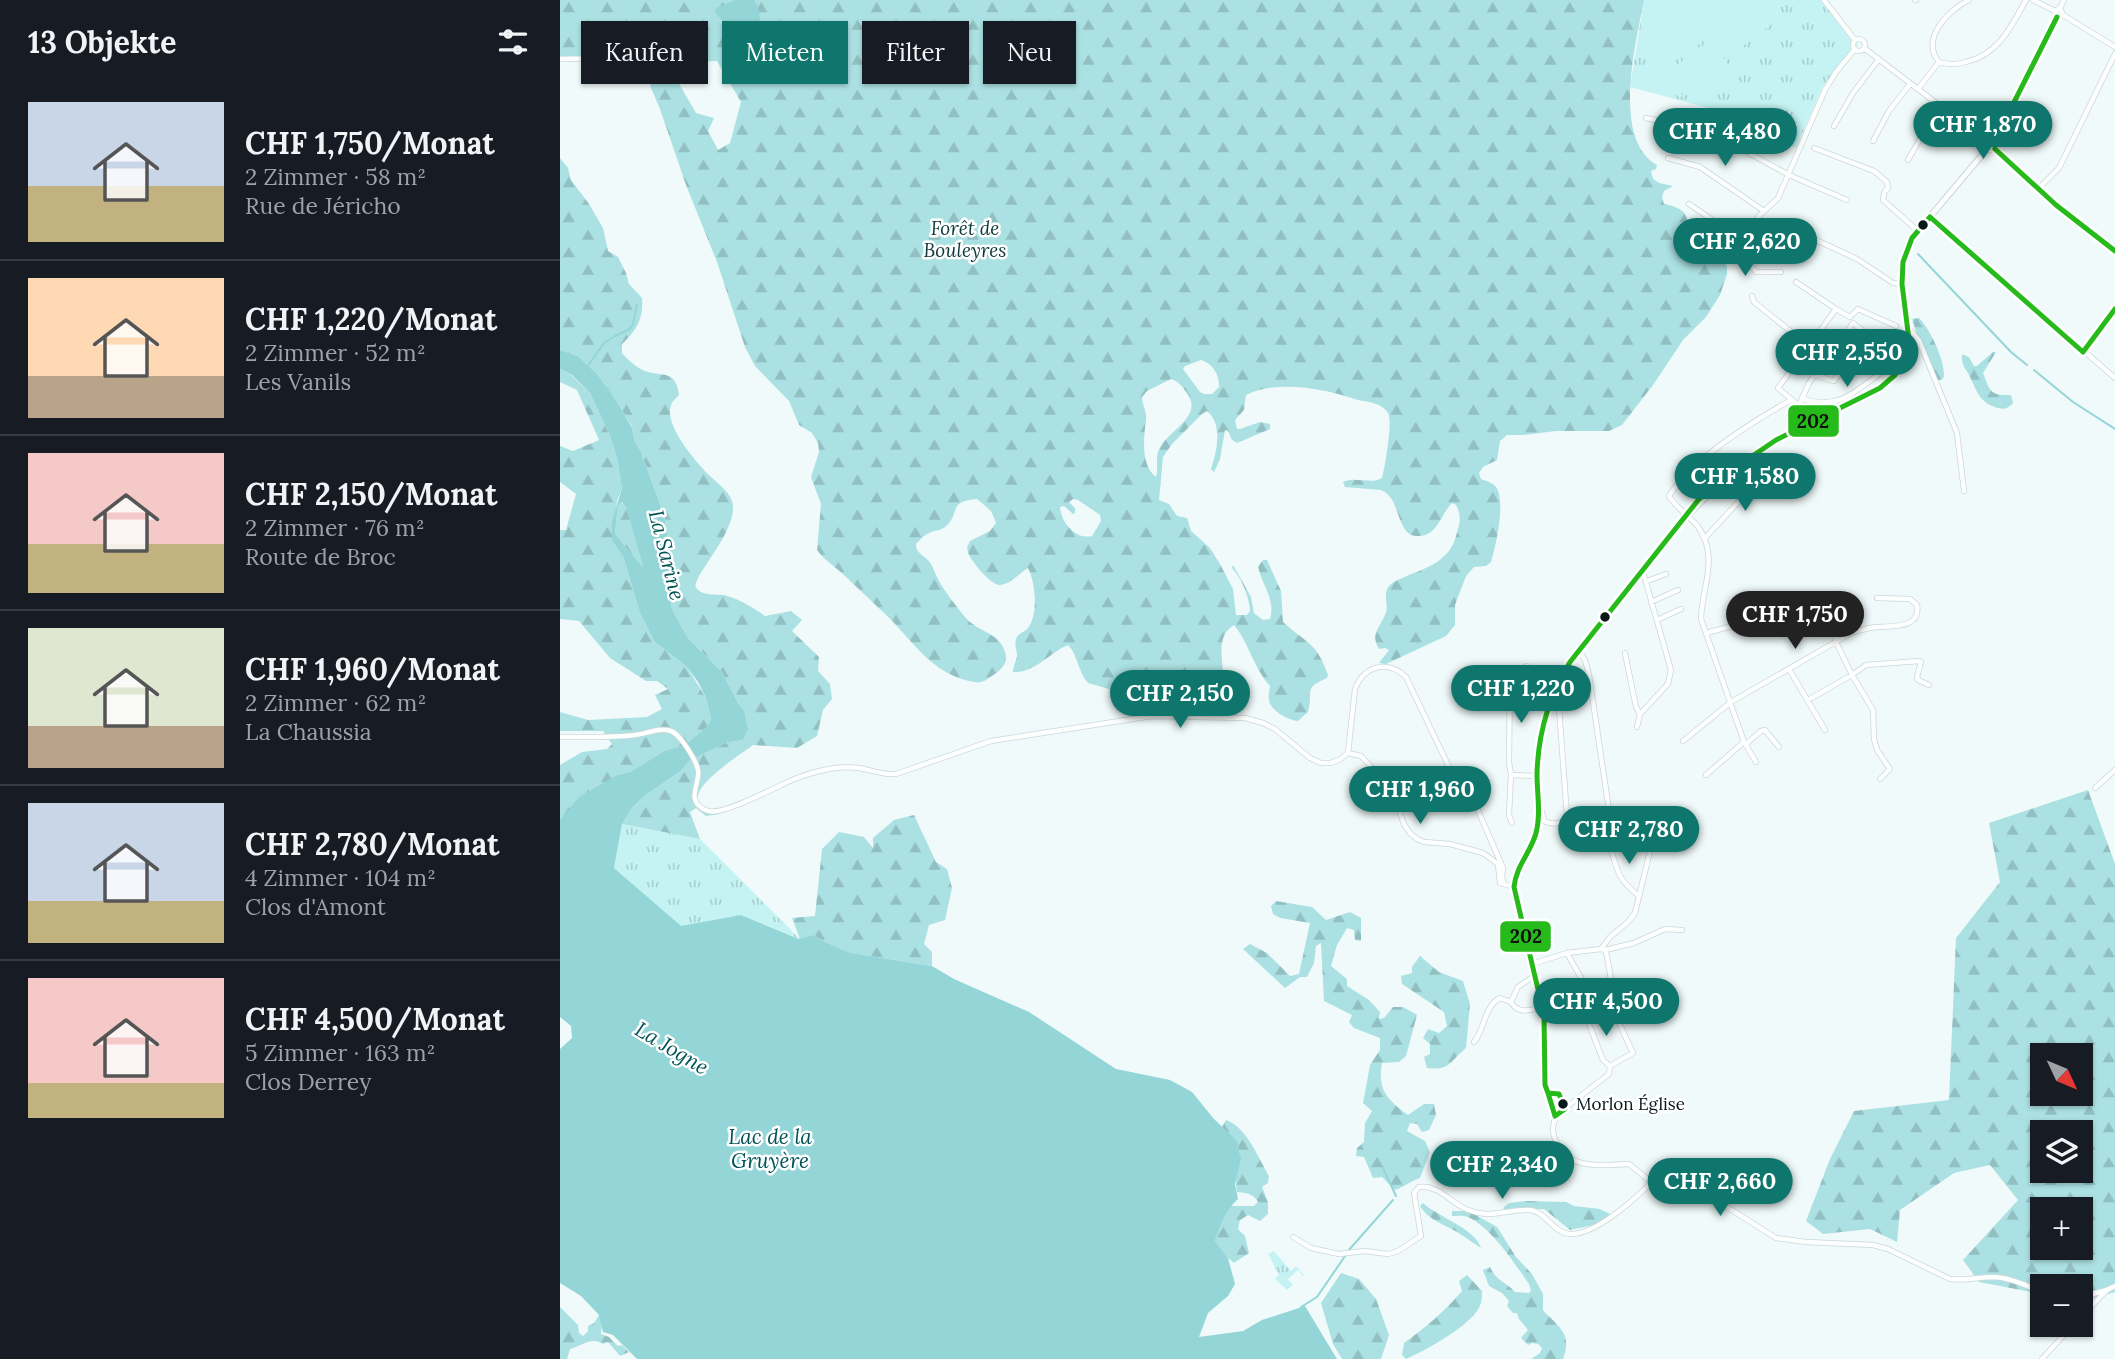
<!DOCTYPE html>
<html lang="de">
<meta charset="utf-8">
<style>
:root{--surface:#171b24;--page:#242831;--text:#f1f3f6;--muted:#9ea1a6;--line:#363941;--accent:#0f766e}
body{margin:0;font-family:Lora,serif;background:var(--page);color:var(--text);height:100vh;display:flex;flex-direction:column;font-size:26px;white-space:nowrap}
*{box-sizing:border-box;margin:0}
p{font-size:23px;color:var(--muted)}
.icon{flex:none;width:38px;height:38px;fill:none;stroke:currentColor;stroke-width:2;stroke-linecap:round;stroke-linejoin:round}
.map{position:relative;flex:1;overflow:hidden}
.details{display:flex;flex-direction:column;background:var(--surface);width:560px}
.details>*{flex:none}
.banner{position:absolute;left:21px;top:21px;width:665px;height:63px;display:flex;gap:14px}
.needle{width:46px;rotate:134deg}
.tools{position:absolute;left:1470px;top:1043px;display:grid;gap:14px}
.tools a{display:grid;place-items:center;width:63px;height:63px;border-radius:0px;background:var(--surface);box-shadow:0 2px 5px #0004;font-size:35px}
.price{position:absolute;translate:-50% -60px;padding:0 16px;border-radius:24px;background:var(--accent);color:#fff;font-size:23px;line-height:46px;filter:drop-shadow(0 2px 4px #0008)}
.price::after{content:'';position:absolute;left:50%;top:42px;width:21px;height:16px;margin-left:-10px;background:inherit;clip-path:polygon(0 0,100% 0,50% 100%)}
.price.active{background:#222;color:#fff}
ul{padding:0;list-style:none}
li{display:flex;align-items:center;gap:21px;height:175px;padding:0 28px}
li+li{border-top:2px solid var(--line)}
li span{display:grid;place-items:center;flex:none;width:196px;height:140px;border-radius:0px;color:#555}
li>.icon{margin-inline-start:auto}
span .icon{width:84px;height:84px;fill:#fffc;stroke-width:1}
li b{font-size:30px}
h2{display:flex;justify-content:space-between;align-items:center;height:84px;padding:0 28px;font-size:30px}
.pill{padding:0 24px;border-radius:0px;background:var(--surface);box-shadow:0 2px 5px #0004;font-size:24px;line-height:63px}
.pill.active{background:var(--accent);color:#fff}
main{display:flex;flex:1;min-height:0}
.map>svg:first-child{display:block}
</style>
<main>
<section class="details">
<h2>13 Objekte<svg class="icon" aria-label="filters" viewBox="0 0 24 24"><path d="M4 7h16M4 17h16"/><circle cx="9" cy="7" r="2"/><circle cx="15" cy="17" r="2"/></svg></h2>
<ul>
<li><span style="background:linear-gradient(#c9d6e8 60%,#c2b280 0)"><svg class="icon" aria-label="home" viewBox="0 0 24 24"><path d="M3 11l9-7 9 7M6 9v11h12V9"/></svg></span><div><b>CHF 1,750/Monat</b><p>2 Zimmer · 58 m²</p><p>Rue de Jéricho</p></div></li>
<li><span style="background:linear-gradient(#ffd9b3 70%,#b9a48a 0)"><svg class="icon" aria-label="home" viewBox="0 0 24 24"><path d="M3 11l9-7 9 7M6 9v11h12V9"/></svg></span><div><b>CHF 1,220/Monat</b><p>2 Zimmer · 52 m²</p><p>Les Vanils</p></div></li>
<li><span style="background:linear-gradient(#f6c9c9 65%,#c2b280 0)"><svg class="icon" aria-label="home" viewBox="0 0 24 24"><path d="M3 11l9-7 9 7M6 9v11h12V9"/></svg></span><div><b>CHF 2,150/Monat</b><p>2 Zimmer · 76 m²</p><p>Route de Broc</p></div></li>
<li><span style="background:linear-gradient(#dfe7d0 70%,#b9a48a 0)"><svg class="icon" aria-label="home" viewBox="0 0 24 24"><path d="M3 11l9-7 9 7M6 9v11h12V9"/></svg></span><div><b>CHF 1,960/Monat</b><p>2 Zimmer · 62 m²</p><p>La Chaussia</p></div></li>
<li><span style="background:linear-gradient(#c9d6e8 70%,#c2b280 0)"><svg class="icon" aria-label="home" viewBox="0 0 24 24"><path d="M3 11l9-7 9 7M6 9v11h12V9"/></svg></span><div><b>CHF 2,780/Monat</b><p>4 Zimmer · 104 m²</p><p>Clos d'Amont</p></div></li>
<li><span style="background:linear-gradient(#f6c9c9 75%,#c2b280 0)"><svg class="icon" aria-label="home" viewBox="0 0 24 24"><path d="M3 11l9-7 9 7M6 9v11h12V9"/></svg></span><div><b>CHF 4,500/Monat</b><p>5 Zimmer · 163 m²</p><p>Clos Derrey</p></div></li>
</ul>
</section>
<div class="map">
<svg width="1555" height="1359" viewBox="0 0 1555 1359">
<defs>
<pattern id="grass-tufts" width="24" height="20" patternUnits="userSpaceOnUse" patternTransform="scale(1.75)"><rect width="24" height="20" fill="#c5f3f4"/><path d="M3 7l-1-3M5 7V3M7 7l1-3M15 17l-1-3M17 17v-4M19 17l1-3" fill="none" stroke="#a8d0d1"/></pattern>
<pattern id="forest-firs" width="22" height="20" patternUnits="userSpaceOnUse" patternTransform="scale(1.75)"><rect width="22" height="20" fill="#ace1e3"/><path d="M5 1l3.5 6h-7zM16 11l3.5 6h-7z" fill="#92c0c2"/></pattern>
</defs>
<rect width="100%" height="100%" fill="#f0fafa"/>
<path fill="url(#grass-tufts)" d="M1084,0H1265L1298,45L1263,86L1236,148L1152,109L1070,87Z
M62,824L140,839L240,939L181,915L121,927L54,868Z
M714,1251L731,1271L736,1266L744,1275L743,1276L738,1270L728,1279L733,1285L727,1290L715,1279L719,1275C713,1267 714,1262 708,1254Z"/>
<path fill="url(#forest-firs)" fill-rule="evenodd" d="M0,0H1084C1076,42 1051,139 1097,165L1096,169L1091,171L1093,179L1099,183L1113,186L1104,191L1102,197L1104,204C1136,210 1121,221 1136,239C1145,249 1158,256 1167,266V274L1160,295L1146,317L1123,340L1093,385L1062,425L1049,431H996L964,435H947L940,441L937,460L923,467L919,473L921,479C926,481 932,482 936,487C946,501 936,546 931,562L926,566L914,567L906,576L895,605V625L886,636L826,664L819,663L829,650L825,648L819,649C810,634 819,629 825,615C830,605 821,594 830,585C835,580 843,578 849,575C870,567 890,559 896,536C900,523 902,517 896,505L892,503C884,511 881,522 873,530C868,535 863,536 857,536C840,537 839,507 830,497C827,493 825,492 821,490L785,487L783,482C796,476 810,485 822,478C825,467 833,421 828,413C822,403 808,402 798,400C765,389 719,379 686,395L684,410L675,420L677,429H680L700,422L710,424V429L677,443L672,440L668,431L665,430L660,459L654,472L651,469C657,451 663,424 647,411L642,414L612,444L603,457L599,500L609,504L617,516L627,518L631,531L650,548L660,564L673,589L676,615H687L690,611C689,596 682,579 672,568L673,565L691,597L694,613L703,620L710,619C716,599 701,584 698,566L703,560H707L721,591L723,622C747,644 756,641 768,675L767,678C742,689 754,690 748,712L738,721C728,720 709,710 709,699C708,694 710,690 710,686C693,667 689,643 674,625C649,640 672,673 657,691L644,692L634,676L624,673L567,699L562,698L549,689L528,683C518,672 518,655 508,645C490,652 474,674 453,672C453,666 456,662 457,656C457,650 454,644 456,639C458,633 465,632 468,628C479,614 475,581 468,568C459,573 451,585 439,585C430,584 410,560 408,552C406,546 408,546 410,541L430,531L436,523L431,511L417,499C387,501 401,514 385,527C380,531 375,530 369,533C364,535 360,540 356,544C356,555 366,555 371,564C374,569 375,574 378,579C385,592 396,606 406,618C418,632 439,632 445,652C450,666 436,673 426,680C419,684 413,682 405,680C367,669 351,638 324,613C311,601 298,588 285,576C276,567 265,561 257,550L261,504L251,477L259,452L258,443L252,433L239,425L229,401L195,366L185,347L157,262L126,185L100,109L91,88L82,52L81,51L67,56L0,57ZM157,61L181,102L170,143L158,150L148,131L154,118L136,113L107,63ZM641,360C653,364 659,374 659,387L652,394H644L640,392L623,369L625,366ZM611,379C618,381 622,386 627,393C643,416 612,428 601,446C594,456 599,467 596,477C580,465 584,437 586,419C587,411 582,405 582,397L587,391ZM513,499L518,500L540,515L541,521L532,536C516,540 501,523 500,507L504,506L513,514L515,513V508L509,502Z
M0,158L8,168L11,180L29,204L43,228L48,251L58,257L66,273L69,284L82,298C84,318 76,331 62,344V353C69,361 76,367 85,371C102,377 116,369 119,395C117,398 113,400 112,403C101,423 137,463 150,476C159,485 172,493 173,506C175,527 148,560 138,578C136,583 134,585 137,589C143,596 157,594 164,595C179,599 192,607 205,616L231,611L242,620L232,631L259,657L258,671L270,684L272,699L263,710L257,736L237,748L193,745C175,759 101,803 160,814L146,816L136,808L130,812L140,839L62,824L72,808L84,796L121,771L129,761L165,743L182,740L184,710L178,703L162,672L127,637L111,607L114,573L104,515L81,452L75,442L72,427L61,408L38,375L18,356L0,350Z
M1359,318C1370,329 1385,360 1384,377L1381,380H1377L1359,341L1352,319Z
M1433,352H1436L1423,373C1430,391 1430,396 1451,395L1453,403C1448,408 1445,410 1438,408C1419,403 1417,391 1409,375C1405,368 1401,364 1402,354L1409,357L1414,366H1417Z
M0,369L11,375L30,393L50,436L57,458L62,488L57,501L52,541L63,556L80,613L94,641L127,667L146,698L151,719L147,727L133,740L125,745L104,751L70,772L57,775L0,820V765L22,752L47,749L52,744L43,731H0V712L28,720L87,717L102,709L95,695L108,689L97,681H86L50,658L19,621L0,619V530H6L16,494L0,482V446L13,451L39,440L17,390L0,382Z
M61,502L66,506L85,571L55,534L58,505Z
M1528,790L1555,864V1292L1523,1301H1521V1286H1482V1294L1419,1282L1403,1260L1458,1200L1430,1165L1394,1173L1340,1210L1337,1242L1310,1229L1263,1234L1246,1221L1270,1159L1294,1111L1389,1100L1396,938L1440,882L1429,823ZM1482,1055H1521V1094H1482ZM1482,1132H1521V1171H1482ZM1482,1209H1521V1248H1482Z
M354,815L376,862L387,869L392,888L385,920L369,925L364,944L372,952V966L292,953L280,949L252,935L240,939L232,918L255,916L262,849L279,832L304,837L313,848V838L334,820Z
M716,901L752,907L766,920L790,912L801,918V941L795,940L794,930L787,928L777,945L771,966L787,979V986L809,1000L820,1012L819,1019L824,1018L833,1007H843L857,1015L846,1056L839,1062L822,1063C817,1090 828,1100 848,1115L864,1104H874L876,1115L869,1130L862,1132L857,1124L850,1123L847,1131L865,1141L870,1152L860,1178C851,1181 844,1187 835,1190L822,1177L813,1178L804,1157L796,1156L797,1148L804,1142L805,1123L812,1111L803,1103L810,1065L820,1050V1038L794,1028L789,1022L792,1015L764,1001L761,943L756,946L754,963L747,977H740L725,988L683,949L690,944L707,953L730,976L739,974L750,923L720,918L713,914L711,906Z
M860,956L879,972L903,981L910,1004L906,1048C889,1062 890,1071 867,1068L864,1057L870,1054V1044L863,1038L868,1029L879,1033L887,1026L884,1012L842,984L841,976L852,973V967Z
M666,1120C686,1126 699,1159 709,1176L708,1183L702,1187L708,1202V1214L700,1221L688,1215L680,1220L678,1229L685,1236L689,1253L674,1263L668,1258L655,1241L660,1221L670,1206H694L698,1202C693,1193 686,1193 677,1192C671,1159 695,1158 662,1127Z
M967,1201L1006,1202L1014,1206L1040,1209L1050,1214C1040,1227 1025,1226 1010,1230L984,1209L943,1211L944,1207L949,1203Z
M863,1203C878,1217 916,1229 921,1248C913,1243 905,1237 897,1232C884,1224 868,1220 860,1206Z
M892,1211H903L914,1214L937,1227L956,1257L972,1274L983,1294V1310C998,1327 1013,1333 1003,1359H971L980,1353L982,1348L978,1344L972,1343L968,1345L961,1338L968,1330L959,1319L957,1313H953L947,1306L949,1301L942,1293L929,1286L923,1270L930,1267C937,1282 945,1281 955,1292L969,1293L971,1291L969,1284C955,1264 931,1227 908,1217C903,1215 897,1216 892,1216Z
M781,1273L799,1279L816,1299L829,1335L821,1359H782L773,1344L761,1303Z
M907,1275L922,1291C922,1295 922,1299 921,1303C916,1323 865,1351 846,1359L842,1355L844,1343C865,1328 885,1311 902,1291L899,1281Z
M0,1307L18,1325L19,1333L23,1336L28,1331V1326L34,1323L39,1315L42,1322L41,1334L49,1337L58,1346L62,1345L69,1352L60,1356L48,1342L43,1344C31,1336 22,1346 10,1349L7,1359H0Z"/>
<path fill="#c5f3f4" d="M1106,0H1121L1149,37C1123,56 1109,67 1082,40L1084,12Z
M1123,0H1196L1213,23L1167,58Z
M1150,40L1171,68L1130,99L1109,71Z
M1083,67L1107,75L1124,97L1080,87Z"/>
<path fill="#94d5d8" fill-rule="evenodd" d="M175,0H194C206,17 196,41 194,60L167,25L155,13L156,8Z
M0,350L18,356L38,375L61,408L72,428L75,442L81,452L104,515L114,573L111,607L127,637L162,672L178,703L184,710L187,726L186,734L182,740L165,743L129,761L121,771L84,796L72,808L62,824L54,868L121,926L181,915L239,939L252,935L280,949L292,953L372,966L394,979L469,1012L556,1069L610,1080L632,1092L654,1119L677,1141L681,1159L675,1184L678,1199C665,1211 660,1224 655,1241L668,1258L675,1284L668,1296L648,1313L639,1337L683,1331L702,1320L745,1306L777,1359H77L53,1335L43,1332L39,1315L21,1296L0,1283V1049L12,1038L11,1026L0,1017V820L19,797L57,775L70,772L104,751L125,745L147,727L151,719L146,698L138,682L127,667L94,641L80,613L63,556L52,541V521L62,488L57,458L50,436L30,393L12,375L0,369ZM62,502L66,507L84,569L55,534L58,505Z"/>
<g fill="none" stroke-linecap="round" stroke-linejoin="round">
<path stroke="#94d5d8" stroke-width="2" d="M1358,254L1451,352L1467,365
M27,367L44,343L55,336L70,329L73,324L77,304
M1474,370L1513,402L1555,429
M823,1168L836,1196
M788,1251L833,1200
M741,1307L757,1297L785,1256"/>
<g stroke="#cbd8d8" stroke-width="6">
<path id="minor" d="M1264,0L1295,40
M1355,0H1356
M1473,0L1495,11
M1500,8L1504,0
M1503,15L1555,47
M1293 45a6 6 0 1 1 12 0a6 6 0 1 1-12 0Z
M1304,48L1426,141
M0,59L53,58L79,51
M1379,62C1360,39 1388,10 1409,0
M1358,89L1379,62C1389,65 1396,65 1406,62C1439,54 1451,27 1466,0
M1086,118L1149,131L1229,175L1287,200
M1274,126L1293,93L1319,59
M1425 144a6 6 0 1 1 12 0a6 6 0 1 1-12 0Z
M1435,140L1497,17L1495,11L1500,8L1503,15L1497,17
M1313,141L1329,111L1350,84
M1254,148L1314,171L1327,182L1328,188L1324,193L1323,200L1358,231
M1435,149L1496,205L1555,251
M1108,158L1140,167L1204,211
M1348,160L1360,139L1383,108
M1478,189L1499,168L1555,54
M1129,204L1179,238L1187,236L1199,216L1218,198L1265,90L1276,72L1295,49
M1370,217L1555,378
M1226,226L1297,259L1333,283L1342,284
M1187,236L1194,242C1185,256 1185,258 1196,272H1221
M1236,282L1276,309L1290,317L1298,309L1336,326
M1192,296L1194,302L1249,346
M1350,330L1359,341L1397,433L1404,491
M1523,352L1555,309
M1243,399C1277,410 1294,393 1319,374
M1239,405L1249,383L1293,323L1307,334L1274,381L1255,375
M1253,420L1250,415L1218,388L1276,309
M1145,538L1207,471
M1087,581L1106,574
M1091,602L1118,590
M1097,620L1121,609
M1146,633L1213,615L1244,622H1266L1276,625V642L1292,675L1306,665L1359,661L1361,662L1357,677L1358,680L1369,685
M1019,651L1025,660L1029,675L1049,810L1046,829
M1065,653L1076,707L1080,714L1108,684L1111,670L1083,572
M967,666L953,672L950,675L949,762L951,775L977,776
M1229,669L1265,730
M1248,700L1292,675L1313,710L1314,739L1317,750L1330,769L1320,779
M1077,727L1080,714
M0,737C24,737 50,738 75,735C87,734 99,727 111,731C120,734 136,760 138,770C141,783 123,802 148,811C162,816 216,787 232,780C252,772 277,765 299,768C312,770 323,775 336,774L431,741L592,716L685,718L703,723L715,729L750,758L761,763H770L779,760L788,753L795,689C804,666 827,659 846,677L900,790L917,808L943,868L942,877L944,884L954,887L983,1007L985,1032V1085L995,1116
M1123,741L1171,702L1293,632C1299,631 1304,629 1310,628C1326,625 1362,631 1357,605L1350,599L1317,598
M1186,744L1201,731L1205,730L1219,747
M788,753L801,756L815,771L834,796L844,824L850,833L857,839L864,842L890,844L923,853L938,864L940,883L943,884
M1196,762L1184,742L1141,619C1142,586 1159,559 1139,528C1130,516 1116,508 1109,496C1133,458 1192,422 1231,400
M951,775L949,815L952,823
M1146,775L1184,742
M1535,788L1555,770
M978,808L982,812L984,821C992,825 1003,825 1007,816L999,708L992,696
M1049,844C1058,870 1056,878 1079,896
M1045,950L1074,943L1105,929L1122,930
M1007,953L1021,978L1019,994
M972,964L1007,953L1041,949L1050,937L1068,922L1075,913L1091,847L1093,831L1099,818L1106,816L1130,827
M974,976L958,987L951,1002C958,1015 971,1010 983,1007
M1029,1024L1043,1060L1050,1066
M914,1042C925,1029 924,1006 940,998L951,1002
M995,1116C995,1121 992,1127 993,1132C1001,1172 1040,1165 1069,1164L1101,1190L1113,1196L1145,1198L1159,1202L1216,1238L1246,1242L1313,1245L1328,1249L1390,1279C1405,1281 1419,1277 1434,1277C1451,1278 1467,1286 1482,1292
M995,1116L1049,1074L1050,1066L1073,1053L1058,1021L1047,956L1045,950L1041,949
M733,1237L751,1248L779,1254L805,1251L828,1254L838,1251L861,1236L854,1193L859,1187C880,1185 889,1202 906,1209C932,1220 945,1209 970,1210C984,1211 991,1229 1005,1233C1029,1241 1075,1199 1091,1183
M1521,1297L1547,1290L1555,1286
M1521,1317L1547,1290
M1482,1359L1513,1325"/>
</g>
<g stroke="#cbd8d8" stroke-width="7">
<path id="tertiary" d="M1124,519L1146,497
M954,887C954,865 971,853 976,833C980,813 977,792 977,773C978,737 988,700 1005,669L1139,499L1188,459L1216,440L1320,388L1335,375L1346,356L1349,340L1341,270L1348,246L1358,231L1427,149"/>
</g>
<use href="#minor" stroke="#fdfefe" stroke-width="4.5"/>
<use href="#tertiary" stroke="#fdfefe" stroke-width="5"/>
<g stroke="#fff" stroke-width="10">
<path id="bus-1" d="M1435,140L1497,17
M1435,149L1496,205L1555,251
M1370,217L1523,352
M1523,352L1555,309
M988,1093L999,1094L1005,1109L995,1116Z
M988,1093L985,1085L984,1015L954,887C956,866 971,852 976,833C981,814 977,793 977,774C978,734 989,696 1010,662L1139,499L1188,459L1216,440L1320,388L1335,375L1346,356L1349,340L1342,284L1343,262L1352,238L1370,217"/>
</g>
<use href="#bus-1" stroke="#26ba1a" stroke-width="5"/>
</g>
<g fill="#081819" stroke="#fff" stroke-width="2.5">
<circle cx="1363" cy="225" r="6"/>
<circle cx="1045" cy="617" r="6"/>
<circle cx="1003" cy="1104" r="6"/>
</g>
<g text-anchor="middle" dominant-baseline="central" stroke-width="5" stroke-linejoin="round" paint-order="stroke">
<g font-size="17" fill="#081819" stroke="#fff" text-anchor="start">
<text x="1016" y="1104">Morlon Église</text>
</g>
<g font-size="19" font-style="italic" fill="#0c383a" stroke="#fff">
<text x="405" y="228">Forêt de<tspan x="405" dy="22">Bouleyres</tspan></text>
</g>
<g font-size="21" font-style="italic" fill="#005457" stroke="#fff">
<text transform="translate(107 555) rotate(76)">La Sarine</text>
<text transform="translate(112 1048) rotate(31)">La Jogne</text>
<text x="210" y="1136">Lac de la<tspan x="210" dy="24">Gruyère</tspan></text>
</g>
</g>
<g stroke="#fff" stroke-width="2.5">
<rect x="1227" y="404" width="53" height="34" rx="7" fill="#26ba1a"/>
<rect x="939" y="920" width="53" height="33" rx="7" fill="#26ba1a"/>
</g>
<g font-size="19" text-anchor="middle" font-weight="bold" fill="#111">
<text x="1253" y="428">202</text>
<text x="966" y="943">202</text>
</g>
</svg>
<div class="tools">
<a><svg class="needle" viewBox="-14 -14 28 28"><path d="M0-13l5 13h-10z" fill="#e53935"/><path d="M0 13l5-13h-10z" fill="#9ea1a6"/></svg></a>
<a><svg class="icon" aria-label="layers" viewBox="0 0 24 24"><path d="M12 4l9 5-9 5-9-5zM3 14l9 5 9-5"/></svg></a>
<a>+</a>
<a>−</a>
</div>
<b class="price" style="left:1423px;top:161px">CHF 1,870</b>
<b class="price" style="left:1165px;top:168px">CHF 4,480</b>
<b class="price" style="left:1185px;top:278px">CHF 2,620</b>
<b class="price" style="left:1287px;top:389px">CHF 2,550</b>
<b class="price" style="left:1185px;top:513px">CHF 1,580</b>
<b class="price active" style="left:1235px;top:651px">CHF 1,750</b>
<b class="price" style="left:961px;top:725px">CHF 1,220</b>
<b class="price" style="left:620px;top:730px">CHF 2,150</b>
<b class="price" style="left:860px;top:826px">CHF 1,960</b>
<b class="price" style="left:1069px;top:866px">CHF 2,780</b>
<b class="price" style="left:1046px;top:1038px">CHF 4,500</b>
<b class="price" style="left:942px;top:1201px">CHF 2,340</b>
<b class="price" style="left:1160px;top:1218px">CHF 2,660</b>
<div class="banner">
<a class="pill">Kaufen</a>
<a class="pill active">Mieten</a>
<a class="pill">Filter</a>
<a class="pill">Neu</a>
</div>
</div>
</main>
